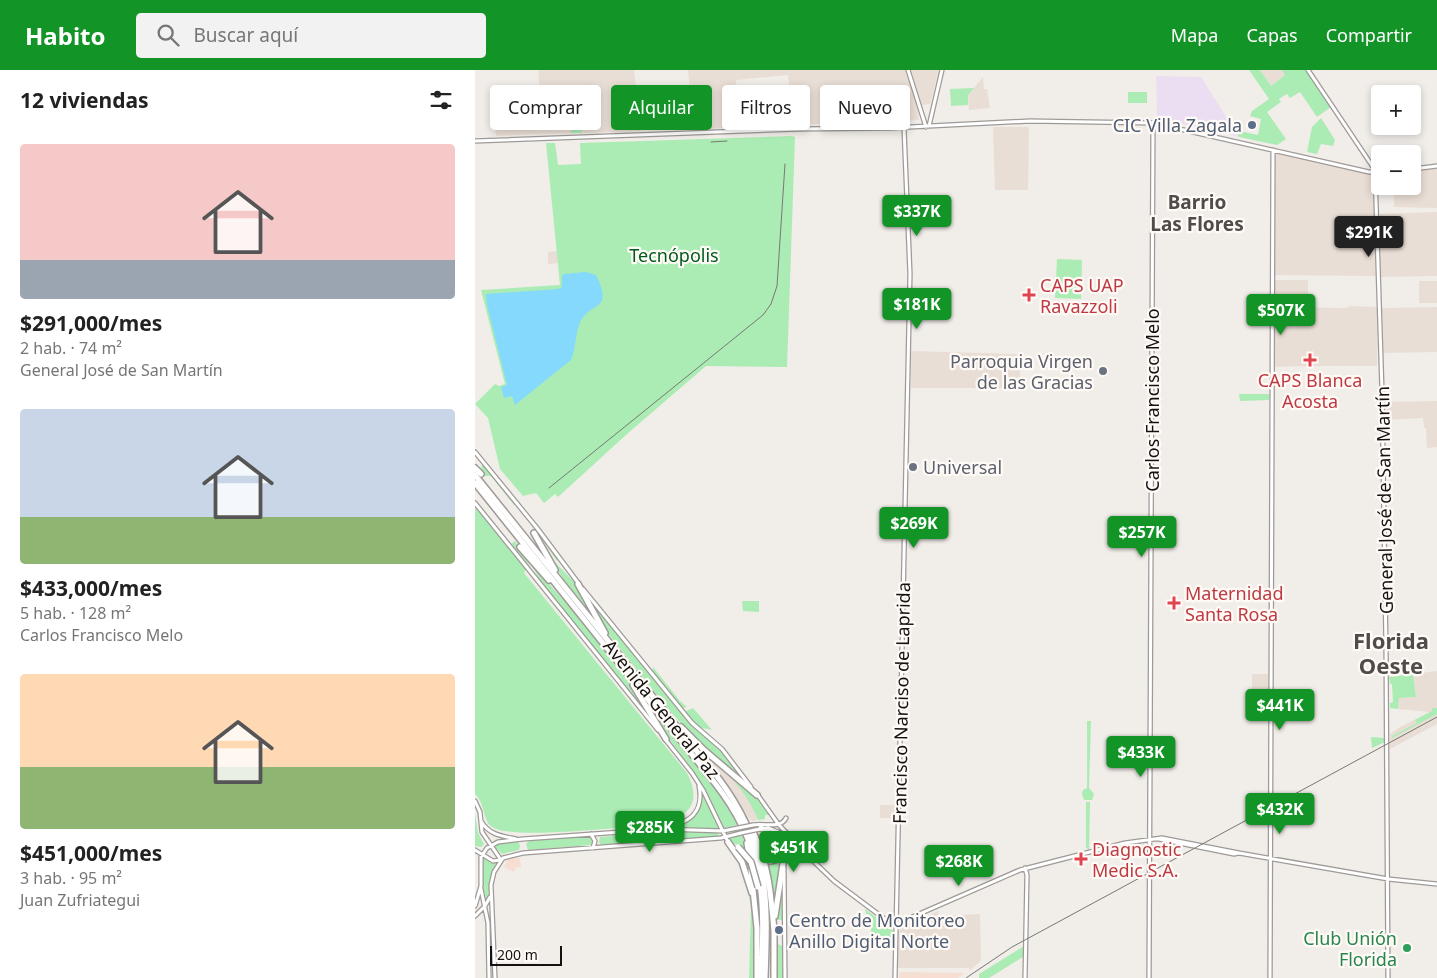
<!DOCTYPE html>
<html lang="es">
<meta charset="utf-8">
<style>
:root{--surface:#fff;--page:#f2f2f2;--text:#222;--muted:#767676;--accent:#129426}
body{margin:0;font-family:"Noto Sans",sans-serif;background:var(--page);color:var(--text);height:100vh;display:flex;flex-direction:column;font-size:19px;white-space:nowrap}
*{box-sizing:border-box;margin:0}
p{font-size:16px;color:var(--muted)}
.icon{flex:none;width:28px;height:28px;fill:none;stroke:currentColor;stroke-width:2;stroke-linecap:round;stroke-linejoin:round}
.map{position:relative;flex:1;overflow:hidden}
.drawer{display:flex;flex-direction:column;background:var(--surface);width:475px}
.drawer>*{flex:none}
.banner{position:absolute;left:15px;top:15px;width:475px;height:45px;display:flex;gap:10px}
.tools{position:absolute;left:896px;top:15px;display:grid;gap:10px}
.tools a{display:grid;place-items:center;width:50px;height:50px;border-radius:5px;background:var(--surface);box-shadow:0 2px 8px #0003;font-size:25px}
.scale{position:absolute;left:15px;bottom:12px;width:72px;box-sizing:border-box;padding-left:5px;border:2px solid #131211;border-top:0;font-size:14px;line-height:18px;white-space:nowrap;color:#131211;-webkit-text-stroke:4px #fffaf6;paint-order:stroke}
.price{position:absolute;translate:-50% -42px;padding:0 11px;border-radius:5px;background:var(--accent);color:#fff;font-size:16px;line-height:32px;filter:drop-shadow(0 1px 2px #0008)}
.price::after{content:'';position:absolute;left:50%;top:30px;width:15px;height:11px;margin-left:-8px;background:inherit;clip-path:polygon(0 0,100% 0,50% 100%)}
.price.active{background:#222;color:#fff}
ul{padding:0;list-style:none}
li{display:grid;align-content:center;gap:10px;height:265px;padding:0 20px}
li span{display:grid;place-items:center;height:155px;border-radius:5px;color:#555}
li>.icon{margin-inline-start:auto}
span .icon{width:90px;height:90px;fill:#fffc;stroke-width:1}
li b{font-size:21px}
h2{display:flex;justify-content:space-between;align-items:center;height:60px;padding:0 20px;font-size:21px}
.chip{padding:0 18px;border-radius:5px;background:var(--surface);box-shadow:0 2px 8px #0003;font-size:18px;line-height:45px}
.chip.active{background:var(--accent);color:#fff}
header{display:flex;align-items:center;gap:30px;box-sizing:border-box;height:70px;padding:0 25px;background:var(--accent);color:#fff}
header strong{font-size:24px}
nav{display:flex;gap:28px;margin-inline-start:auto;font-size:18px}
.search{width:350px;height:45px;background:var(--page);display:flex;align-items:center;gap:12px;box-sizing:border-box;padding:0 18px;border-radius:5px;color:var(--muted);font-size:19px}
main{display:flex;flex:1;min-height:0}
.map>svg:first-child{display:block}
</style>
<header>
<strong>Habito</strong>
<div class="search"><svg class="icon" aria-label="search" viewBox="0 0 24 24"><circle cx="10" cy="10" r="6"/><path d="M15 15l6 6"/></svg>Buscar aquí</div>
<nav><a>Mapa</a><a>Capas</a><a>Compartir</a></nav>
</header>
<main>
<section class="drawer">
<h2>12 viviendas<svg class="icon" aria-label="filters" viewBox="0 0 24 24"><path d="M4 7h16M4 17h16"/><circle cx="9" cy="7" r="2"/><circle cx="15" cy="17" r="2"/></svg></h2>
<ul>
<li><span style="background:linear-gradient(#f6c9c9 75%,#9aa5b1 0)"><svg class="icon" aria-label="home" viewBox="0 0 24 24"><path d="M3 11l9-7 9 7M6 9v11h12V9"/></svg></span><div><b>$291,000/mes</b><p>2 hab. · 74 m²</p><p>General José de San Martín</p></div></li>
<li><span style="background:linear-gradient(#c9d6e8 70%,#8fb573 0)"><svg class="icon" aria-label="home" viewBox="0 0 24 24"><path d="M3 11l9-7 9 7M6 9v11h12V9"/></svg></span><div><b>$433,000/mes</b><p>5 hab. · 128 m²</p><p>Carlos Francisco Melo</p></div></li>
<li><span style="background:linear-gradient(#ffd9b3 60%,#8fb573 0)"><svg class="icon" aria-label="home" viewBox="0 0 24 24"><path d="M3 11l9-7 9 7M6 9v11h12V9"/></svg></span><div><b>$451,000/mes</b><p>3 hab. · 95 m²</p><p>Juan Zufriategui</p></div></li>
</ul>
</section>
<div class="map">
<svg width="962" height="908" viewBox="0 0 962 908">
<rect width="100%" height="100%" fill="#f1ede9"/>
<path fill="#f6ded3" d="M33,788H45L46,797H41L39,802L29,797Z
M425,902L490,903L483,908H424Z"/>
<path fill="#e9ded5" d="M63,0H159L166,61L21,66L17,36L66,31Z
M213,0H430L443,40L444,50L319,55L313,5L261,10L263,57L219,60Z
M436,0H464L455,34L447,35Z
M785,0H807L811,5L796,16Z
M508,7L509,19H512L515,38L494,40L493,25Z
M518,57H554L553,120H520Z
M800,83L898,104L901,206L798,205Z
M962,97V138L919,137V116H938V101Z
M962,142V206L905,207V144Z
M82,181L83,193L73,194V182Z
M799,210H833V232L799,233Z
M944,211H962V233H944Z
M875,236L903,237L902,296H838V283H832V296L799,297V237L871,238Z
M962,237V282L908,283L907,238Z
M436,281L545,284V318H436Z
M962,331V377L952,378L951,358H949L948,348L910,350V332Z
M962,601V654L915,679V664L925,657L955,642L923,639L924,628L941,627L938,604Z
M777,604H793V625H777Z
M228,683L235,686L257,708L274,729L283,750L278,751L274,749L253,715Z
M405,735H421L420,748H405Z
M288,762H291L296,771L295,779L284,773L280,765Z
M463,841L464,846L505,844L506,891L494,901V898H422L425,858Z"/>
<path fill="#ecdef2" d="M681,6L726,7L764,67L682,48Z"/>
<path fill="#abecb4" d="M774,0H785L796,16L810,5L807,0H832L856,37L842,47L825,22L815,28L812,24L804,29L806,32L792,42L811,69L802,75L764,67L760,60L783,65L786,49L775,46L777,41L794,29Z
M499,18L493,25V35L476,36L475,19Z
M653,22H672V33H653Z
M104,29L107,63H96L93,30Z
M846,48L860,70L858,76L846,74L842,84L832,82L837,57Z
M317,66L320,67L312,297L231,296L152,364L83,427L80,424L69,433L61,423L48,426L25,399L13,348L0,334L20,314L24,316L30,314L6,220L85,215L71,73H80L83,95L106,94L105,73Z
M582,189L607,190L606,229L580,228Z
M764,324H794V330L765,331Z
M8,393L62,460L83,490L82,491L57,455L41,434L39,435L16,406H10L6,398Z
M0,429L36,474L40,471L57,500Z
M0,435L51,499L49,503L212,703C230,738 208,750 176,755C148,757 36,770 17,757C8,751 10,733 0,724Z
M422,439H428V448H412V445L415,444V441L421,442Z
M66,473L77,489L104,517L121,550L89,510Z
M53,490L92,534L154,611L175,647L69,516Z
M111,525L219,658L246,680L267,707L266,708L223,672L194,640L135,566L125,552Z
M267,531H284V542L268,541Z
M178,597L205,631L212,637L206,639L177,603Z
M938,604L941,627L924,628L923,639L915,638V633L918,632L917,614H915L914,607Z
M171,633C202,671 241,712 262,755L249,758L220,703L191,665Z
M218,638L237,660L222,657L210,643L211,641Z
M957,638H962V644L917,668V666L942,653L940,650L957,641Z
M612,651H616L614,718L619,724L617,730H609L607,724L608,720L612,718Z
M896,667L910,668V672L897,678Z
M235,686L278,723L295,745H290V749L283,750C273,724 255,706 235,686Z
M226,722H227L245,760L202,756C216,747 228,741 226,722Z
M611,732H615L614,781L611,777Z
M0,743L3,763L9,774L6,777L0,776Z
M200,761L243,763L244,766L199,770L197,764Z
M296,761L302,763L307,769V790L299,840L297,812L290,790L300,792L304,790L307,784Z
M188,762L191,764V768L189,770L126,775L124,772L125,767Z
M291,762L301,770L304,779L299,790L291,787L286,777L290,776L295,778L296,771Z
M267,765L272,783L276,814L259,776L262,778L264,776L255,771L256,768Z
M115,766L117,768L118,773L116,775L53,780L51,774L54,771Z
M42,771L45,775L44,780L27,784L20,777L24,773Z
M8,787L16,793L21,792L15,812L13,828L11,831L7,810Z
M269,805C280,839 281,872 279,908H274L276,836Z
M308,810V850H302Z
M390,839L418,860V869L396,868V853L394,852V844H391Z
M301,873L307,876L308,908H302Z
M549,876L548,887L514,908H504V904Z"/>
<path fill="#85d9fc" d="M111,202L121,205C140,244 114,229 104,255C100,266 101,278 96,290L40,335L37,326L29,328L26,317L32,315L12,235L11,224L83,219L87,217V206L89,204Z"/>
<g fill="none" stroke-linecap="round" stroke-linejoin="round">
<path stroke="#85d9fc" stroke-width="1" d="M288,778L290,779V784"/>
<g stroke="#9f9a97" stroke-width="5.5">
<path id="secondary" d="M433,0L451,57
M833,0L900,100L907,321L911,577L913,908
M454,56L467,0
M0,71L324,59L415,58L555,51L678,53L894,102H905
M938,99L962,96
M0,382L62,458L104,514
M0,433L183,660
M108,519L217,653L247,679L276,717
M190,669L217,703L228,720L253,772
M282,724L304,755L329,781
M0,731L5,742L7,762L26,790
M6,751C14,765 27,766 41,769
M278,755C289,753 306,759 311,748
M190,759L193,766L191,772
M280,760L293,758L303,762L334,787L359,811L415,853L419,855L545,800L650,773L687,768L764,783
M116,764L120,771L118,778
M684,769L759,784L764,783L913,809L962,814
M195,772L196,759C201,755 205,753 210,751C224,744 227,730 224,716
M0,780L18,791L25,790
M309,787L311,768
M309,798L310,908
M550,798L552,805L550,908
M6,819L13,853L14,908
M0,836L6,816V787L12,778L23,772L48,769L188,759L248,761L263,758
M0,846L10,836L15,827
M20,908L16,815L19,802L28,788L48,783L246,768L266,763
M420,908L435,204L429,58
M674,908L678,53
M795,908L798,80"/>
</g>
<g stroke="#9f9a97" stroke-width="8">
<path id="highway" d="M0,398L6,404
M0,405L244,709C295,778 293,827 290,908
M0,413L239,712C291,778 290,828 286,908
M59,463L80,500
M45,477L74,510
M103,514L130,563
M158,615L191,669
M206,657L229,680L282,725
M286,758C298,764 315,777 300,790L295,791L289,786
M279,764C294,795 296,827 299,861
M253,772L267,792L277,823
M272,773L275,792
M276,800L282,858V908
M300,846L309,787
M299,908V859"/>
</g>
<use href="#secondary" stroke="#fff" stroke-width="3"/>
<use href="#highway" stroke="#fff" stroke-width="5"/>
<path stroke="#797774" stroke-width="1" d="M236,72L252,71
M74,418L288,245L296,234L302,216L310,94
M491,908L537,877L962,647"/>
<g stroke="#9f9a97" stroke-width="5.5" stroke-linecap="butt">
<path id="secondary-bridge" d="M263,758L278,755
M266,763L280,760"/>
</g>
<g stroke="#9f9a97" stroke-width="8" stroke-linecap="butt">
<path id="highway-bridge" d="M263,777L276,792L283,817"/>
</g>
<use href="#secondary-bridge" stroke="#fff" stroke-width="3"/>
<use href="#highway-bridge" stroke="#fff" stroke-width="5"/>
</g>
<g fill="#5c6f8a" stroke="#fffaf6" stroke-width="2">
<circle cx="777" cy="55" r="5"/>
<circle cx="304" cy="860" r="5"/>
</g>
<g fill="#e0444e" stroke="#fffaf6" stroke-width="2">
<path d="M551.5 217.5h5v5h5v5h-5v5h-5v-5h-5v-5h5z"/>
<path d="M832.5 282.5h5v5h5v5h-5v5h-5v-5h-5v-5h5z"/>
<path d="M696.5 525.5h5v5h5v5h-5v5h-5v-5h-5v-5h5z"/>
<path d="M603.5 781.5h5v5h5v5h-5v5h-5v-5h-5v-5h5z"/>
</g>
<g fill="#6b7280" stroke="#fffaf6" stroke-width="2">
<circle cx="628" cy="301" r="5"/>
<circle cx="438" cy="397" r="5"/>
</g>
<circle fill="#2e9e5b" stroke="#fffaf6" stroke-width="2" cx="932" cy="878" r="5"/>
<g text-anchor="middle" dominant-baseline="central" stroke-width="4.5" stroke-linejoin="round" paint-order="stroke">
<g font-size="18" fill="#4e5e75" stroke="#fffaf6" text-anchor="end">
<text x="767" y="55">CIC Villa Zagala</text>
<text x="314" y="850" text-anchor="start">Centro de Monitoreo<tspan x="314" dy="21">Anillo Digital Norte</tspan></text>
</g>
<g font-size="18" fill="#005a1f" stroke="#fffaf6">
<text x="199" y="185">Tecnópolis</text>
</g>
<g font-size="18" fill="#be3a42" stroke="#fffaf6" text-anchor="start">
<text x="565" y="215">CAPS UAP<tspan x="565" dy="21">Ravazzoli</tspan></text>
<text x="835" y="310" text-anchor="middle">CAPS Blanca<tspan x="835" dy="21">Acosta</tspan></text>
<text x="710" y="523">Maternidad<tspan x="710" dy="21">Santa Rosa</tspan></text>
<text x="617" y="779">Diagnostic<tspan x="617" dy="21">Medic S.A.</tspan></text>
</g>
<g font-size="18" fill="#5b616d" stroke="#fffaf6" text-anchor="end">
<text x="618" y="291">Parroquia Virgen<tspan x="618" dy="21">de las Gracias</tspan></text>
<text x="448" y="397" text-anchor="start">Universal</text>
</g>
<g font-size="18" fill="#131211" stroke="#fffaf6">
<text transform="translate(677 330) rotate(-90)">Carlos Francisco Melo</text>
<text transform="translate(909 430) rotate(-91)">General José de San Martín</text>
<text transform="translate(426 633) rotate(-89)">Francisco Narciso de Laprida</text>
<text transform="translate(187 639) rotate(51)">Avenida General Paz</text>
</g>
<g font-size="18" fill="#27864d" stroke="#fffaf6" text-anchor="end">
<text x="922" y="868">Club Unión<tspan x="922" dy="21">Florida</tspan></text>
</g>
<g font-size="19" font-weight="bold" fill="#504c49" stroke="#fffaf6">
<text x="722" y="132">Barrio<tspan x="722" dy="22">Las Flores</tspan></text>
</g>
<g font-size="22" font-weight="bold" fill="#504c49" stroke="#fffaf6">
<text x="916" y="570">Florida<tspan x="916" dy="25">Oeste</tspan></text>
</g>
</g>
</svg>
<div class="tools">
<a>+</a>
<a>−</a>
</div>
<div class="scale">200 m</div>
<b class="price" style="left:442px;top:167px">$337K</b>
<b class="price active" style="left:894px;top:188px">$291K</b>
<b class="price" style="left:442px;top:260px">$181K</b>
<b class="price" style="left:806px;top:266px">$507K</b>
<b class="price" style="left:439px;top:479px">$269K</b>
<b class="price" style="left:667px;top:488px">$257K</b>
<b class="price" style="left:805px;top:661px">$441K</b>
<b class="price" style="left:666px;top:708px">$433K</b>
<b class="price" style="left:805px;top:765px">$432K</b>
<b class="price" style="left:175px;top:783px">$285K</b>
<b class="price" style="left:319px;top:803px">$451K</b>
<b class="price" style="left:484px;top:817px">$268K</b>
<div class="banner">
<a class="chip">Comprar</a>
<a class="chip active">Alquilar</a>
<a class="chip">Filtros</a>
<a class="chip">Nuevo</a>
</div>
</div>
</main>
